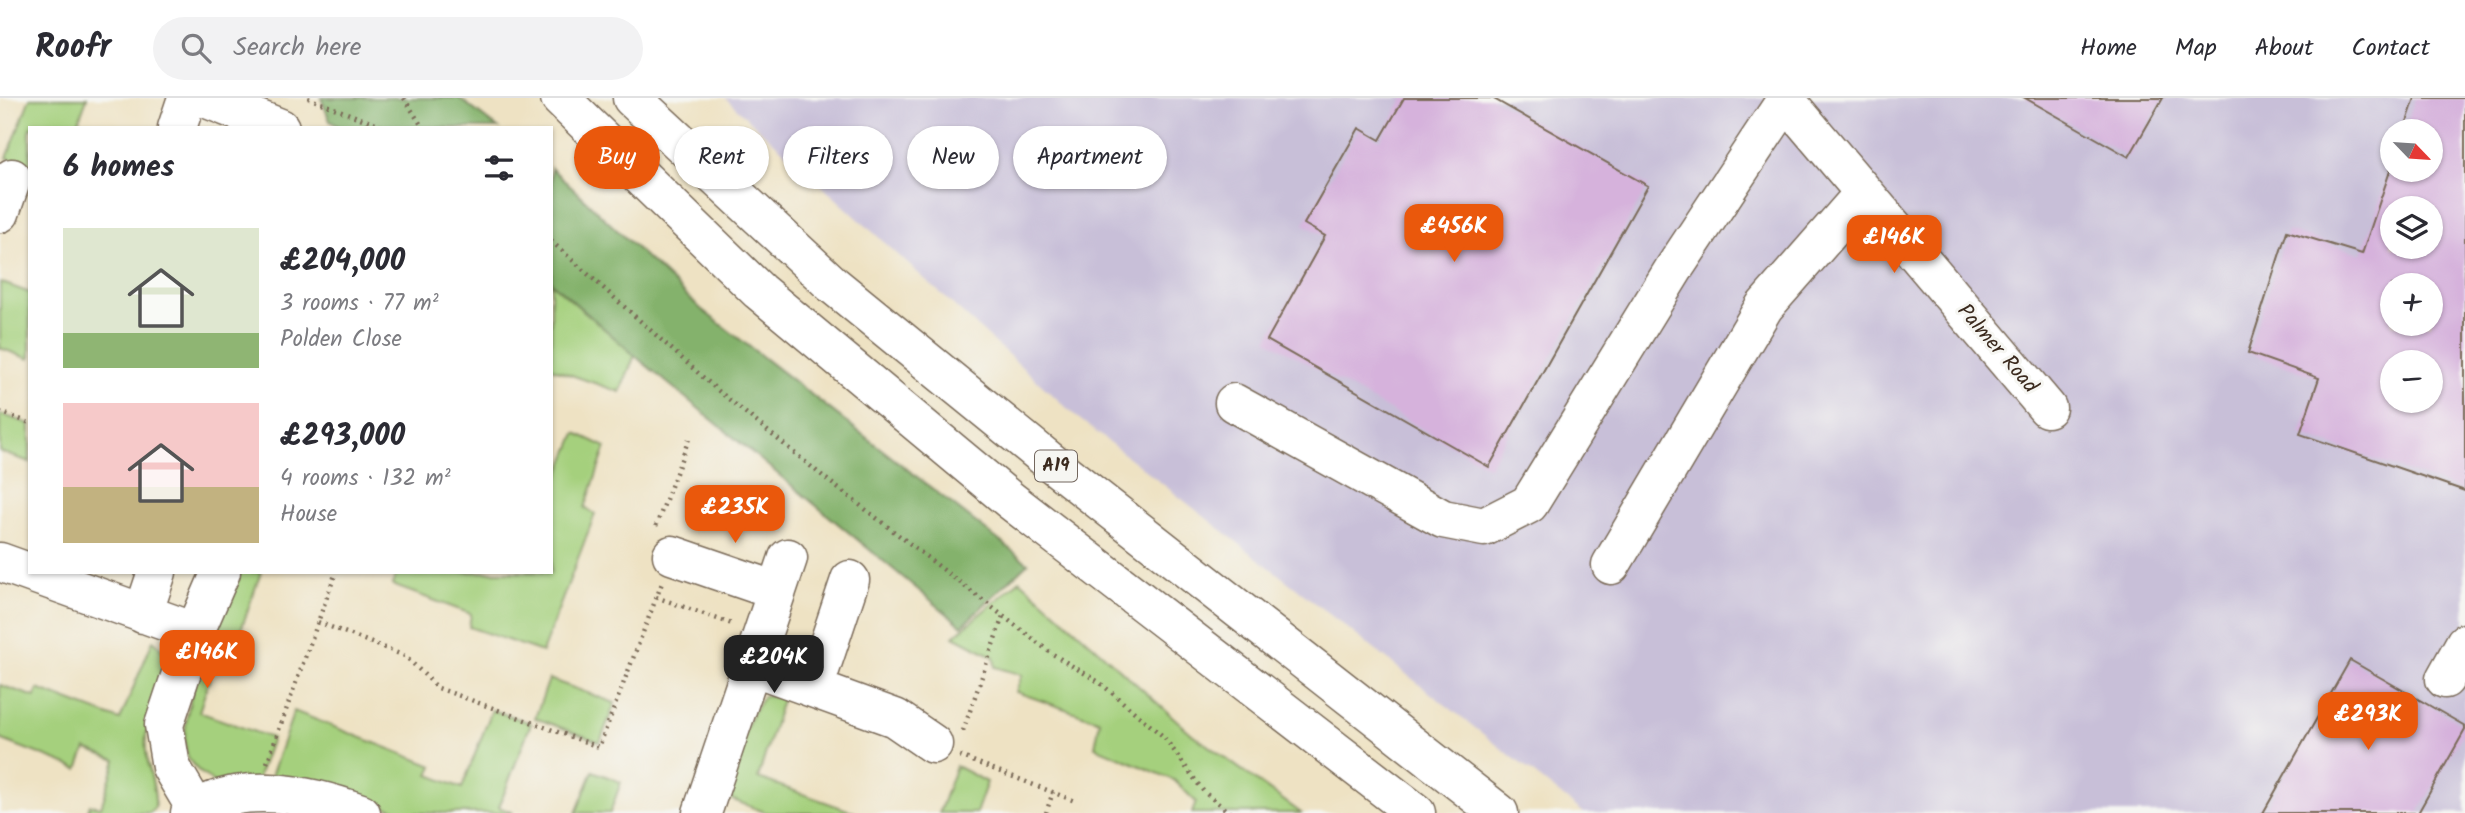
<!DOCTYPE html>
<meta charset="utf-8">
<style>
:root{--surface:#fff;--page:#f2f2f3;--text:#2b2b33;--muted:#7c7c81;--line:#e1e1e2;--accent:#ea580c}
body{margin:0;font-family:Kalam,sans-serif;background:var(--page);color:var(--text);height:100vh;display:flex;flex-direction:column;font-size:26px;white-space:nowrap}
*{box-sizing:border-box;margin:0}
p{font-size:23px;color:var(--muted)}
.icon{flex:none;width:38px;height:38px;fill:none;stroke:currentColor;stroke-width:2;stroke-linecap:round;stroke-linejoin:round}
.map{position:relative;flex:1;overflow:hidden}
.panel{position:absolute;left:28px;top:28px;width:525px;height:448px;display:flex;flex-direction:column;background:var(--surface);border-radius:0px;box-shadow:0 2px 5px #0004}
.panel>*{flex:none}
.hud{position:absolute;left:574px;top:28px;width:665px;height:63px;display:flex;gap:14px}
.needle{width:46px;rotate:115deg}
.buttons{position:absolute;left:2380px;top:21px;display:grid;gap:14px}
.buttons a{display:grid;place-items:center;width:63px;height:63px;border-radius:50%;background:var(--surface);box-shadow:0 2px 5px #0004;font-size:35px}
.price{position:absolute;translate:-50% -60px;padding:0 16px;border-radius:14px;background:var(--accent);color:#fff;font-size:23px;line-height:46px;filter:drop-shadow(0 2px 4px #0008)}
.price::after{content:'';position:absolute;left:50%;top:42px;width:21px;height:16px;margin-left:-10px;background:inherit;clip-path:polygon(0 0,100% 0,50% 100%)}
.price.active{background:#222;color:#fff}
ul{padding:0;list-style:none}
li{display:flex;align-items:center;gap:21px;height:175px;padding:0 35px}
li span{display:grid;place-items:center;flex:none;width:196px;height:140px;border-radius:0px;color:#555}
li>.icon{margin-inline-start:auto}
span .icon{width:84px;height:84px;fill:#fffc;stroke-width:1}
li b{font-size:30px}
h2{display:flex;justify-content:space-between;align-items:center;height:84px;padding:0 35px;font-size:30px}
.chip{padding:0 24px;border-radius:32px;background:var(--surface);box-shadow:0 2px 5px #0004;font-size:24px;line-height:63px}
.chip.active{background:var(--accent);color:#fff}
header{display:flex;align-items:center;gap:42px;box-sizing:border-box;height:98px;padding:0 35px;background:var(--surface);border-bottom:2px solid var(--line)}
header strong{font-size:33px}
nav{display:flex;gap:38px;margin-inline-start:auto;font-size:24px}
.search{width:490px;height:63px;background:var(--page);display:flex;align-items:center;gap:18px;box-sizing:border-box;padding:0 24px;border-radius:38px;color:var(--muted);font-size:26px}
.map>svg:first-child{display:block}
</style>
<header>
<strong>Roofr</strong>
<div class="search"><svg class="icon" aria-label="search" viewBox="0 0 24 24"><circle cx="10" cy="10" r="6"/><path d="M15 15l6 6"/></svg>Search here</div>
<nav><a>Home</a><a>Map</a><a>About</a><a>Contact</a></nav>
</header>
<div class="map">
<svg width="2465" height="715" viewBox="0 0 2465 715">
<rect width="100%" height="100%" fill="#f6f6f2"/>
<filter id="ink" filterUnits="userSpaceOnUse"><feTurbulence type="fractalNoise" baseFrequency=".0143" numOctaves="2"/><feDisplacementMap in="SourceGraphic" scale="14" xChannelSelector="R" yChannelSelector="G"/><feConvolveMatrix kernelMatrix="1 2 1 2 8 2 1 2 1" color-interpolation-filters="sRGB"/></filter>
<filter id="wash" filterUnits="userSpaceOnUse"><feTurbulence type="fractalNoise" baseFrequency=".00686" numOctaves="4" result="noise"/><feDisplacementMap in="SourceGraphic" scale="28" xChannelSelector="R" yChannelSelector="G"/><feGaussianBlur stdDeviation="1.57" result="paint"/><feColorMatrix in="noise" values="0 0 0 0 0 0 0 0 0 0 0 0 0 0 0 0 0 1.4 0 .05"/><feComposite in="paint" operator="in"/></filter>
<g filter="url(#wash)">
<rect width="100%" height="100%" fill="#eee2c3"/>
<path fill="#c8bfd8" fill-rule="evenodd" d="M725,0H2465V715H1584L1078,320ZM2392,33H2431V72H2392ZM2392,110H2431V149H2392ZM2392,187H2431V226H2392ZM2392,264H2431V303H2392Z"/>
<path fill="#a5d07d" stroke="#707d4e" stroke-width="2" d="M30,0H87L76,30H30V69L7,60Z
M0,184L30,195V261L0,250Z
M551,185L635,257L620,294L551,270Z
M0,316L30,326V364L0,354Z
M576,335L606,349L585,410L595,416L542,554L469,529L471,516L392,487L397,474H551V396Z
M239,474H261L236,546L222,542L199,614L272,640L257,682L219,688C208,680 194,672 188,659C173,620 220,512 239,474Z
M1020,482L1192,636L1301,715H1192L1196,704L1174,682L1095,649L1100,623L1016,594L1022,577L995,569L994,559L954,538Z
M153,542C183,564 149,609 146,639C143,663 157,685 155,709L150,715H87L90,707L101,709L116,662L86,651L78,671L0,641V587L35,599L38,591L120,622Z
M549,581L615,605L600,644L535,620Z
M764,598L783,599L758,680L856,715H767L720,697L753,614Z
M492,612L531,625L499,709L513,715H405L362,701L269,684L294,613L433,668L429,677L462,690Z
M956,668L987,684L976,715H939Z
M593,673L621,684L610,715H576Z"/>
<path fill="#84b26c" stroke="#606e45" stroke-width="2" d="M321,0H459L498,30H341L330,23Z
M551,70L701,211L1028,465L962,528L641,263L551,184Z"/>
<g id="blocks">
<path fill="#d6b2dc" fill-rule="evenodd" d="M1404,0H1492L1648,88L1489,369L1267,242L1325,138L1304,126L1359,30L1380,42Z
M2025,0H2163L2129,59Z
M2415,0H2465V393L2300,336L2319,280L2248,255L2287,133L2362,156L2392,67V72H2431V33H2404ZM2392,110H2431V149H2392ZM2392,187H2431V226H2392ZM2392,264H2431V303H2392Z
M2350,562L2465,628V632L2418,715H2263Z"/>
</g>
</g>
<g filter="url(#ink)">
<use href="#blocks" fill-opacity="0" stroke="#7a6a58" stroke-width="2"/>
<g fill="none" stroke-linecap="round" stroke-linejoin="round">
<g stroke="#7a6a58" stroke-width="41">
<path id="minor" d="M205,0L280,30
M1784,0L2047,310
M177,30L187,0
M0,115L12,80
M1234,305L1443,421L1484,429L1529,406L1675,169L1786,2
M672,457L777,493
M0,464L195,534
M1611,467L1764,209L1863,96
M143,516L157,474
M752,568L895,620L933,646
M2445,581L2465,545
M814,590L850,482
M196,711L171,669L164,627L195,534L221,474
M190,715C240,681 308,696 361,715
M702,715L788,460"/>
</g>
<g stroke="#7a6a58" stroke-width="41">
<path id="highway" d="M560,0L759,193L1010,402L1416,715
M632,0L832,186L1053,366L1499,715"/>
</g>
<path stroke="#7a6a58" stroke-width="4.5" stroke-dasharray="2 5" stroke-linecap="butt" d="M308,0L386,30
M404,0L423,30
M551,143L715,290L830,384L1051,555L1099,584L1164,639L1204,694L1230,715
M0,314L30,325
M656,428L690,338
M656,499L732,526
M318,524L405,558L438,590L599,649L662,485
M963,633L1003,518
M960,658L1075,703
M267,665L336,474
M1046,715L1053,694"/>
<use href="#minor" stroke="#fff" stroke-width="38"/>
<use href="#highway" stroke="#fff" stroke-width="38"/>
</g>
</g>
<g text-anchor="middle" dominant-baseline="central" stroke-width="6" stroke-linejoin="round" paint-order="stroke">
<rect fill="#f6f6f2" stroke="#73675e" stroke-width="2" x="1035" y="352.5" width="42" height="31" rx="5"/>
<g font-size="19" font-weight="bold" fill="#3b2a1e">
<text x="1056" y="368">A19</text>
</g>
<g font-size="21" fill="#3b2a1e" stroke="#f6f6f2">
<text transform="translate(1997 251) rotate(49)">Palmer Road</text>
</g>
</g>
</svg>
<div class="buttons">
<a><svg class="needle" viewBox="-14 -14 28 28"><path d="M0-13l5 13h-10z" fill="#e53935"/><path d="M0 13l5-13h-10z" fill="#7c7c81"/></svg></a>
<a><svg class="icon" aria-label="layers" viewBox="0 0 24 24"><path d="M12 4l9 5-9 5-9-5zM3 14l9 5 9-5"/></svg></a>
<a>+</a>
<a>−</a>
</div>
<b class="price" style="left:1454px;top:166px">£456K</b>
<b class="price" style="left:1894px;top:177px">£146K</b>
<b class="price" style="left:735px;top:447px">£235K</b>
<b class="price" style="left:207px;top:592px">£146K</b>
<b class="price active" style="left:774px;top:597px">£204K</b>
<b class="price" style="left:2368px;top:654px">£293K</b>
<div class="hud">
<a class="chip active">Buy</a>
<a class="chip">Rent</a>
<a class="chip">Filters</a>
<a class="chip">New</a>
<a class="chip">Apartment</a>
</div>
<section class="panel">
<h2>6 homes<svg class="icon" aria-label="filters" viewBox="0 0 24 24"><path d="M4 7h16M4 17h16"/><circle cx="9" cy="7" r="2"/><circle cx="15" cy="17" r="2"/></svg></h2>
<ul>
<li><span style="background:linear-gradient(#dfe7d0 75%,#8fb573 0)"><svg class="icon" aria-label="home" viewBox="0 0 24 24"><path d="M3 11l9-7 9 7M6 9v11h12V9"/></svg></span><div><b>£204,000</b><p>3 rooms · 77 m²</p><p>Polden Close</p></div></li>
<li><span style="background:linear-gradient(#f6c9c9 60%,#c2b280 0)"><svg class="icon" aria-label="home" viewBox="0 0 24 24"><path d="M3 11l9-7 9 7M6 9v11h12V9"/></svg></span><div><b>£293,000</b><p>4 rooms · 132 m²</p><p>House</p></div></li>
</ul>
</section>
</div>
